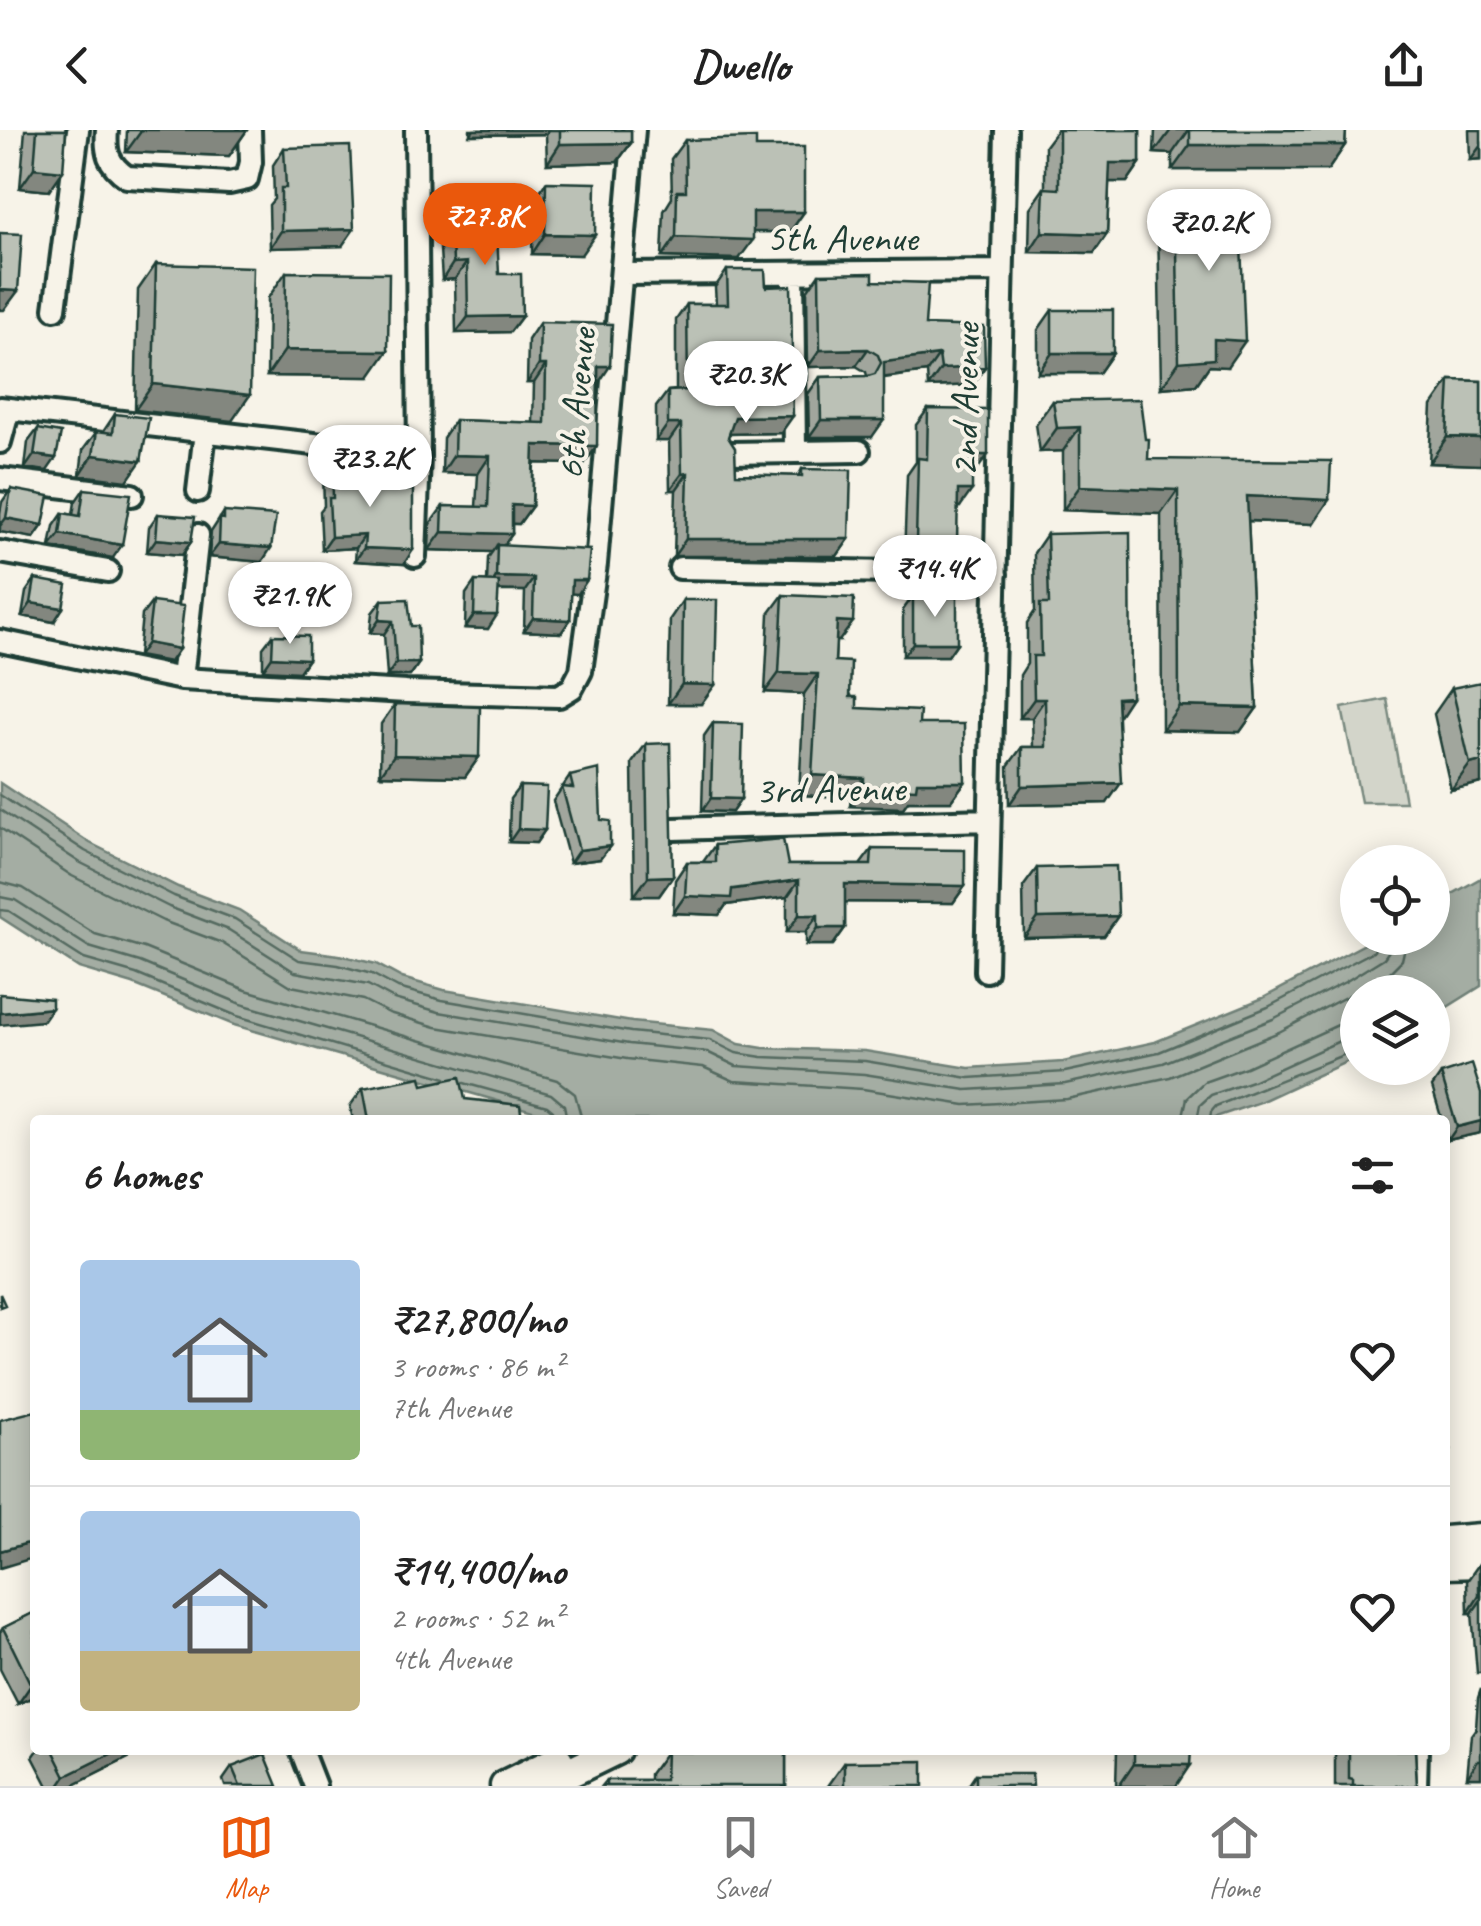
<!DOCTYPE html>
<meta charset="utf-8">
<style>
:root{--surface:#fff;--page:#f2f2f2;--text:#222;--muted:#767676;--line:#e0e0e0;--accent:#ea580c}
body{margin:0;font-family:Caveat,sans-serif;background:var(--page);color:var(--text);height:100vh;display:flex;flex-direction:column;font-size:38px;white-space:nowrap}
*{box-sizing:border-box;margin:0}
p{font-size:32px;color:var(--muted)}
.icon{flex:none;width:55px;height:55px;fill:none;stroke:currentColor;stroke-width:2;stroke-linecap:round;stroke-linejoin:round}
.map{position:relative;flex:1;overflow:hidden}
.panel{position:absolute;left:30px;top:985px;width:1420px;height:640px;display:flex;flex-direction:column;background:var(--surface);border-radius:10px;box-shadow:0 5px 25px #0003}
.panel>*{flex:none}
.controls{position:absolute;left:1340px;top:715px;display:grid;gap:20px}
.controls a{display:grid;place-items:center;width:110px;height:110px;border-radius:50%;background:var(--surface);box-shadow:0 5px 25px #0003;font-size:50px}
.price{position:absolute;translate:-50% -85px;padding:0 22px;border-radius:35px;background:#fff;color:#222;font-size:32px;line-height:65px;filter:drop-shadow(0 2px 5px #0008)}
.price::after{content:'';position:absolute;left:50%;top:60px;width:30px;height:22px;margin-left:-15px;background:inherit;clip-path:polygon(0 0,100% 0,50% 100%)}
.price.selected{background:var(--accent);color:#fff}
ul{padding:0;list-style:none}
li{display:flex;align-items:center;gap:30px;height:250px;padding:0 50px}
li+li{border-top:2px solid var(--line)}
li span{display:grid;place-items:center;flex:none;width:280px;height:200px;border-radius:10px;color:#555}
li>.icon{margin-inline-start:auto}
span .icon{width:120px;height:120px;fill:#fffc;stroke-width:1}
li b{font-size:42px}
h2{display:flex;justify-content:space-between;align-items:center;height:120px;padding:0 50px;font-size:42px}
header{display:flex;justify-content:space-between;align-items:center;height:130px;padding:0 50px;background:var(--surface);font-size:45px;font-weight:800}
.tabs{display:flex;justify-content:space-around;align-items:center;height:140px;border-top:2px solid var(--line);background:var(--surface);font-size:28px;color:var(--muted)}
.tabs a{display:grid;justify-items:center;gap:5px}
.tabs .selected{color:var(--accent)}
.map>svg:first-child{display:block}
</style>
<header><svg class="icon" aria-label="back" viewBox="0 0 24 24"><path d="M15 5l-7 7 7 7"/></svg>Dwello<svg class="icon" aria-label="share" viewBox="0 0 24 24"><path d="M12 15V3M7 8l5-5 5 5M5 13v7h14v-7"/></svg></header>
<div class="map">
<svg width="1481" height="1656" viewBox="0 0 1481 1656">
<rect width="100%" height="100%" fill="#f7f3e8"/>
<filter id="ink" filterUnits="userSpaceOnUse"><feTurbulence type="fractalNoise" baseFrequency=".01" numOctaves="2"/><feDisplacementMap in="SourceGraphic" scale="20" xChannelSelector="R" yChannelSelector="G"/><feConvolveMatrix kernelMatrix="1 2 1 2 8 2 1 2 1" color-interpolation-filters="sRGB"/></filter>
<g filter="url(#ink)">
<path fill="#d3d5ca" stroke="#79897f" stroke-width="2.5" d="M1387,569L1405,672H1361L1342,578Z"/>
<path fill="#a4ada3" stroke="#6f8077" stroke-width="2.5" d="M0,653L90,713L178,757L239,780L301,820L339,825L376,834L402,848L444,860L632,892L713,900L739,914L763,918L865,921L969,938L1063,932L1155,912L1263,868L1376,808H1432L1433,775L1481,748V856L1433,886L1432,862H1358L1357,927L1260,972L1207,990H564L234,895L133,854L79,838L0,787Z"/>
<g fill="none" stroke-linecap="round" stroke-linejoin="round">
<path stroke="#546a60" stroke-width="2.5" d="M0,665L85,721L174,766L235,789L299,830L338,835L372,844L398,858L442,870L631,902L710,910L736,923L762,927L865,931L969,948L1065,942L1159,922L1268,877L1374,821L1379,808
M0,680L79,732L169,777L229,800L295,842L368,855L394,869L439,882L629,914L707,922L736,936L864,944L966,960L1065,954L1163,933L1273,889L1345,852L1384,828L1391,818L1392,808
M0,698L72,746L163,791L222,813L291,856L363,870L389,883L436,897L627,929L703,937L734,951L863,959L965,975L1067,969L1170,947L1279,902L1387,845L1402,830L1407,808
M0,752L23,758L95,804L144,818L246,860L557,950L575,964L582,990
M0,767L15,770L89,817L140,832L241,874L551,964L564,975L567,990
M0,780L9,781L84,829L136,844L237,886L446,948
M464,953L547,976L553,981L555,990
M1182,990L1187,968L1204,952L1246,937L1340,894L1358,891
M1197,990L1200,975L1211,965L1252,951L1346,908L1358,906
M1210,990L1211,982L1216,976L1358,919"/>
<g stroke="#1f3d34" stroke-width="28">
<path id="street" d="M107,0C105,22 108,34 127,47L229,53L247,49L251,32L250,0
M623,144L1002,141
M55,179L78,0
M0,278L419,326
M0,312L9,279
M795,322L859,321
M730,323L795,322L793,143
M0,349L132,365
M198,361L205,302
M0,422L108,441
M415,426L419,326L416,0
M680,438L996,444
M0,511L182,549L406,562L559,566L572,558L581,541L596,434L634,0
M182,549L198,405
M673,699L989,690
M986,841L1006,0
M301,1620L315,1656
M1416,1656L1417,1620"/>
</g>
<g stroke="#1f3d34" stroke-width="35">
<path id="secondary" d="M1445,1411L1481,1408
M1445,1434L1481,1433
M505,1656L558,1630
M542,1656L616,1620"/>
</g>
<use href="#street" stroke="#f7f3e8" stroke-width="20"/>
<use href="#secondary" stroke="#f7f3e8" stroke-width="28"/>
</g>
<path fill="#a1a69d" stroke="#1f3d34" stroke-width="2.5" d="M25,0H66L49,61L20,58Z
M127,0H247L229,26L126,22Z
M470,0H631V13L617,32L547,34L546,4L470,5Z
M1057,0H1140V33L1127,52H1109L1107,104L1094,123L1029,122L1030,78L1044,58H1045V16Z
M1155,0H1346L1345,15L1328,40H1172V24L1154,23Z
M1469,0H1481V29L1470,30Z
M685,10L756,17L804,82L790,102H753L739,129L662,127L664,81L672,68L671,29Z
M284,18L342,116L270,118L269,75L274,69L273,35Z
M546,52L581,125L532,124L533,72Z
M1176,65L1227,237L1209,236L1196,255L1161,258L1158,91Z
M451,86L499,144L522,186L510,202L456,203L455,149L442,150L439,103Z
M156,134L232,291L135,280L138,160Z
M727,140L766,157L780,237L729,238V241L781,303L729,304L728,307L736,344L798,346L802,339L849,409L837,426H674L676,360H670L669,311H656V277L668,261L676,260V190L687,174H716L715,157Z
M286,142L370,247L267,246L268,168Z
M819,144L873,151L925,195L973,255L928,257L927,242L884,248L872,307H809L808,264L820,247L867,246L866,242L856,236L808,237L807,161Z
M1052,180L1113,223L1099,243H1038V200Z
M540,192L598,254L584,334L534,333L532,376L519,394H512V404L504,415L578,464L571,463L570,490L561,503L524,501L525,461H498L488,499L465,498L466,464L475,451L487,452L488,428L492,422L429,420L430,394L443,376L476,377L478,344L442,343L443,308L455,290L533,293L534,253H527L528,210Z
M1450,250L1481,251V335L1429,333L1432,276Z
M1053,271L1148,329L1313,394L1248,391L1257,578L1240,602L1162,600L1161,384L1063,380V321L1040,322L1036,294Z
M928,279L976,341H972L960,377H958L945,429L904,428L907,345L916,332V295Z
M115,284L127,351L80,345L83,320L97,301L103,302Z
M38,299L47,341L25,338L28,312Z
M332,330L361,359L404,434L355,431L356,418L322,420L320,381L324,376L323,343Z
M11,359L43,395L34,408L0,402V383L2,372Z
M84,359L113,428L50,417L54,396L63,383L73,385L75,372Z
M224,382L262,432L209,427L211,402Z
M158,384L191,412L182,425L147,422L149,397Z
M1047,404L1131,567L1118,586L1107,673L1009,675L1008,636L1022,617H1033L1032,588H1020V545L1027,534V493L1035,481L1034,423Z
M35,449L54,492L22,486L26,462Z
M783,465L839,511H836L835,531L857,578L919,594L965,652L951,671H908L903,678L850,676L851,667L799,665L804,564L765,562L769,484Z
M913,466L957,513L948,526H903V480Z
M382,470L419,533L410,546H387L384,504L370,503L372,483Z
M683,470L701,574H668L670,489Z
M152,472L170,532L138,526L142,485Z
M273,505L308,529L299,542L263,540V518Z
M1452,558L1481,653L1451,660L1434,584Z
M395,574L479,627L465,647L380,645L381,594Z
M713,593L741,669L732,682L702,681L704,606Z
M646,614L673,746L659,766H634L632,633Z
M570,646L601,690L610,716L600,729L570,733L553,671Z
M520,656L545,700L536,713L509,712L510,669Z
M715,715L788,735H860L872,719L965,756L953,773L845,772V798L833,815H806V802H787V767L726,775L719,785L673,783L675,750L687,732H703Z
M1037,738L1118,786L1104,806L1024,808L1023,757Z
M1441,944L1481,963L1480,1003L1448,1010L1445,1000V990H1442L1432,957Z
M423,955L465,969L522,990H353L350,976L363,958Z
M1479,1434H1481V1543H1477L1472,1483H1468L1467,1451Z
M35,1482V1566L18,1574L0,1539V1502L3,1498Z
M1481,1559V1647H1467L1471,1605L1476,1598L1478,1568Z
M38,1620H136L132,1626L72,1656H48L33,1627Z
M715,1620H786V1656H601L606,1650H650V1644L666,1622H714Z
M1117,1620H1191L1176,1656H1116Z
M1338,1620H1415L1417,1656H1335V1625Z
M845,1632L923,1656H828Z
M232,1637L278,1656H225L223,1650Z
M976,1644L1033,1656H968Z"/>
<path fill="#83877f" stroke="#1f3d34" stroke-width="2.5" d="M142,0H247L229,26L126,22Z
M474,0H549L546,4L470,5Z
M1171,0H1189L1172,24L1154,23Z
M631,13L617,32L547,34L560,14Z
M1190,15H1345L1328,40H1172Z
M1481,15V29L1470,30Z
M1110,33H1140L1127,52H1096Z
M34,38L63,41L49,61L20,58Z
M753,82H804L790,102H740Z
M354,99L342,116L270,118L281,101Z
M1042,102L1107,104L1094,123L1029,122Z
M545,104L595,105L581,125L532,124Z
M676,107L753,110L739,129L662,127Z
M467,132L455,149L442,150L453,133Z
M0,160L18,161L4,180H0Z
M522,186L510,202L456,203L468,187Z
M1214,209L1245,211L1227,237L1209,236L1196,255L1161,258L1179,232Z
M868,219L856,236L808,237L820,220Z
M285,220L388,221L370,247L267,246Z
M741,221H792L780,237L729,238L728,229Z
M1052,223H1113L1099,243H1038Z
M939,225L927,242L872,249L884,232Z
M539,235H546L534,253H527Z
M598,236H610L598,254Z
M985,237L973,255L928,257L941,239Z
M153,254L250,265L232,291L135,280Z
M793,286L781,303L723,304L735,287Z
M821,290H884L872,307H809Z
M668,294H681L669,311H656Z
M1080,297L1063,321L1040,322L1057,298Z
M1447,307L1481,308V335L1429,333Z
M534,315L597,316L584,334L522,333Z
M34,325L56,328L47,341L25,338Z
M93,325L141,331L127,351L80,345Z
M454,325L490,326L478,344L442,343Z
M972,325H988L976,341H961Z
M688,343L676,360H670L682,344Z
M1080,356L1178,360L1161,384L1063,380Z
M958,360H972L960,377L947,376Z
M1247,366L1329,370L1313,394L1230,390Z
M512,375L532,376L519,394L500,393Z
M6,388L43,395L34,408L0,402V396Z
M442,402L512,404L499,422L497,415L492,422L429,420Z
M60,404L122,415L113,428L50,417Z
M365,405L356,418L322,420L331,407Z
M156,409L191,412L182,425L147,422Z
M686,409H849L837,426H674Z
M916,412L957,413L945,429L904,428Z
M219,414L271,418L262,432L209,427Z
M364,418L413,420L404,434L355,431Z
M496,447L534,448L525,461L487,460Z
M572,450H587L578,464L563,463Z
M31,473L63,478L54,492L22,486Z
M474,485H497L488,499L465,498Z
M533,488L570,490L561,503L524,501Z
M379,490L393,491L384,504L370,503Z
M837,491L853,492L839,511L823,510Z
M147,513L179,519L170,532L138,526Z
M913,513H957L948,526H903Z
M272,527L308,529L299,542L263,540Z
M396,533H419L410,546H387Z
M779,543L818,544L804,564L765,562Z
M682,554L715,555L701,574H668Z
M1131,567L1118,587L1117,568Z
M1034,569H1045L1032,588H1020Z
M1179,576L1257,578L1240,602L1162,600Z
M394,625L479,627L465,647L380,645Z
M1481,631V653L1451,660L1470,634Z
M812,645L864,648L851,667L799,665Z
M917,652H965L951,671H908L903,678L850,676L864,656Z
M1121,653L1107,673L1009,675L1022,656Z
M711,668L741,669L732,682L702,681Z
M518,699L545,700L536,713L509,712Z
M610,716L600,729L570,733L579,720Z
M673,746L659,766H634L648,747Z
M799,750L787,767L726,775L719,785L673,783L685,766Z
M845,754L965,756L953,773L833,772Z
M799,785H818L806,802H787Z
M1118,786L1104,806L1024,808L1038,788Z
M818,798H845L833,815H806Z
M52,878L43,891L0,895V883Z
M1481,991L1480,1003L1448,1010L1457,997Z
M35,1411V1425L33,1428L0,1438V1421Z
M1479,1466H1481V1470L1472,1483H1468Z
M35,1553V1566L18,1574L31,1555Z
M119,1620H136L132,1626L72,1656H59L66,1646Z
M1478,1630H1481V1647H1467Z
M1134,1634L1190,1635L1176,1656H1119Z"/>
<path fill="#bbc1b6" stroke="#1f3d34" stroke-width="2.5" d="M37,0H66L63,41L34,38Z
M560,0H631V13L560,14Z
M1059,0H1140V33H1110L1107,104L1042,102L1044,58L1059,59Z
M1190,0H1346L1345,15H1190Z
M756,8V17H804V82H753V110L676,107L677,61H686L685,10Z
M350,16L354,99L281,101V58H286L284,18Z
M546,52L596,53L595,105L545,104Z
M1176,65H1239L1245,211L1214,209V229L1179,232Z
M496,84L499,144H521L522,186L468,187L467,132L453,133L451,86Z
M0,103L22,104L18,161L0,160Z
M156,134L253,137L250,265L153,254Z
M727,140H765L766,157L791,156L792,221H741L728,229L729,241L735,248H792L793,286L735,287L728,307L735,318L736,344L802,346V339L851,340L849,409H686L688,343L682,344L681,294H668V261L688,260L687,174H728Z
M286,142L389,143L388,221L285,220Z
M873,143V151L928,153L925,195L984,197L985,237L941,239L939,225L884,232V290H821L820,247L868,246L875,244L881,233L878,225L868,219L820,220L819,144Z
M1052,180H1113V223H1052Z
M540,192L612,194L610,236H598L597,316L534,315L532,376L512,375V404L442,402L443,376L488,377L490,326L454,325L455,290L545,293L546,235H539Z
M1450,250L1481,251V308L1447,307Z
M1140,269L1145,309H1149L1148,329L1331,331L1329,370L1247,366L1257,578L1179,576L1178,360L1080,356V297L1057,298L1053,271Z
M928,279L988,280V325H972V360H958L957,413L916,412L918,328L927,329Z
M115,284L149,288L141,331L93,325L97,301L113,303Z
M38,299L61,303L56,328L34,325Z
M332,330H364L361,359L413,360V420L364,418L365,405L331,407L329,368H333Z
M11,359L49,366L43,395L6,388Z
M84,359L131,364L122,415L60,404L63,383L80,386Z
M224,382L276,386L271,418L219,414L220,388L224,389Z
M158,384L195,387L191,412L156,409Z
M1130,402L1131,567L1117,568L1121,653L1022,656V617H1046L1045,569H1034L1033,526H1041L1040,474H1049L1047,404Z
M497,415L590,420L587,450H572L570,490L533,488L534,448L496,447Z
M35,449L67,455L63,478L31,473Z
M475,451L499,452L497,485H474Z
M783,465L854,468L853,492L837,491L835,531L851,532L850,567H857V578L920,581L919,594H964L965,652H917L916,659L864,656V648L812,645L818,544L779,543Z
M913,466L957,467V513H913Z
M408,469L411,496H418L419,533H396L393,491L379,490L382,470Z
M683,470H717L715,555L682,554Z
M152,472L184,476L179,519L147,513Z
M273,505L308,506V529L272,527Z
M1481,552V631L1470,634L1452,558Z
M395,574L480,577L479,627L394,625Z
M713,593L743,594L741,669L711,668Z
M670,613L673,746L648,747L646,614Z
M599,639L601,690L610,691V716L579,720L562,657L573,658L570,646Z
M520,656L547,657L545,700L518,699Z
M783,709L788,735H871L872,719L965,720V756L845,754V798H818V785H799V750L732,759L731,768L685,766L687,732H715V715Z
M1116,736L1118,786L1038,788L1037,738Z
M0,864L52,869V878L0,883Z
M1472,934L1481,963V991L1457,997L1441,944Z
M421,947L423,955L460,947L465,969L520,975L522,990H369L363,958Z
M0,1164L5,1175L0,1177Z
M35,1281V1411L0,1421V1290Z
M1445,1294L1451,1319L1445,1320Z
M1479,1434H1481V1466H1479Z
M35,1482V1553L31,1555L3,1498Z
M53,1620H119L66,1646Z
M730,1620H786V1656H606V1650H665L666,1622H729Z
M1134,1620H1191L1190,1635L1134,1634Z
M1349,1620H1415L1417,1656H1353V1650L1349,1649Z
M265,1624L278,1656H240L232,1637Z
M923,1631V1656H845V1632Z
M976,1644H1032L1033,1656H976Z"/>
</g>
<g text-anchor="middle" dominant-baseline="central" stroke-width="8" stroke-linejoin="round" paint-order="stroke">
<g font-size="40" fill="#1f3d34" stroke="#f7f3e8">
<text x="842" y="108">5th Avenue</text>
<text transform="translate(965 270) rotate(-89)">2nd Avenue</text>
<text transform="translate(576 274) rotate(-85)">6th Avenue</text>
<text transform="translate(830 659) rotate(-1)">3rd Avenue</text>
</g>
</g>
</svg>
<div class="controls">
<a><svg class="icon" aria-label="locate" viewBox="0 0 24 24"><circle cx="12" cy="12" r="6"/><path d="M12 2v4M12 18v4M2 12h4M18 12h4"/></svg></a>
<a><svg class="icon" aria-label="layers" viewBox="0 0 24 24"><path d="M12 4l9 5-9 5-9-5zM3 14l9 5 9-5"/></svg></a>
</div>
<b class="price selected" style="left:485px;top:138px">₹27.8K</b>
<b class="price" style="left:1209px;top:144px">₹20.2K</b>
<b class="price" style="left:746px;top:296px">₹20.3K</b>
<b class="price" style="left:370px;top:380px">₹23.2K</b>
<b class="price" style="left:935px;top:490px">₹14.4K</b>
<b class="price" style="left:290px;top:517px">₹21.9K</b>
<section class="panel">
<h2>6 homes<svg class="icon" aria-label="filters" viewBox="0 0 24 24"><path d="M4 7h16M4 17h16"/><circle cx="9" cy="7" r="2"/><circle cx="15" cy="17" r="2"/></svg></h2>
<ul>
<li><span style="background:linear-gradient(#a9c7e8 75%,#8fb573 0)"><svg class="icon" aria-label="home" viewBox="0 0 24 24"><path d="M3 11l9-7 9 7M6 9v11h12V9"/></svg></span><div><b>₹27,800/mo</b><p>3 rooms · 86 m²</p><p>7th Avenue</p></div><svg class="icon" aria-label="heart" viewBox="0 0 24 24"><path d="M12 20l-8-8c-3-5 5-10 8-4 3-6 11-1 8 4z"/></svg></li>
<li><span style="background:linear-gradient(#a9c7e8 70%,#c2b280 0)"><svg class="icon" aria-label="home" viewBox="0 0 24 24"><path d="M3 11l9-7 9 7M6 9v11h12V9"/></svg></span><div><b>₹14,400/mo</b><p>2 rooms · 52 m²</p><p>4th Avenue</p></div><svg class="icon" aria-label="heart" viewBox="0 0 24 24"><path d="M12 20l-8-8c-3-5 5-10 8-4 3-6 11-1 8 4z"/></svg></li>
</ul>
</section>
</div>
<nav class="tabs">
<a class="selected"><svg class="icon" aria-label="map" viewBox="0 0 24 24"><path d="M3 6l6-2 6 2 6-2v14l-6 2-6-2-6 2zM9 4v14M15 6v14"/></svg>Map</a>
<a><svg class="icon" aria-label="saved" viewBox="0 0 24 24"><path d="M7 4h10v16l-5-4-5 4z"/></svg>Saved</a>
<a><svg class="icon" aria-label="home" viewBox="0 0 24 24"><path d="M3 11l9-7 9 7M6 9v11h12V9"/></svg>Home</a>
</nav>
